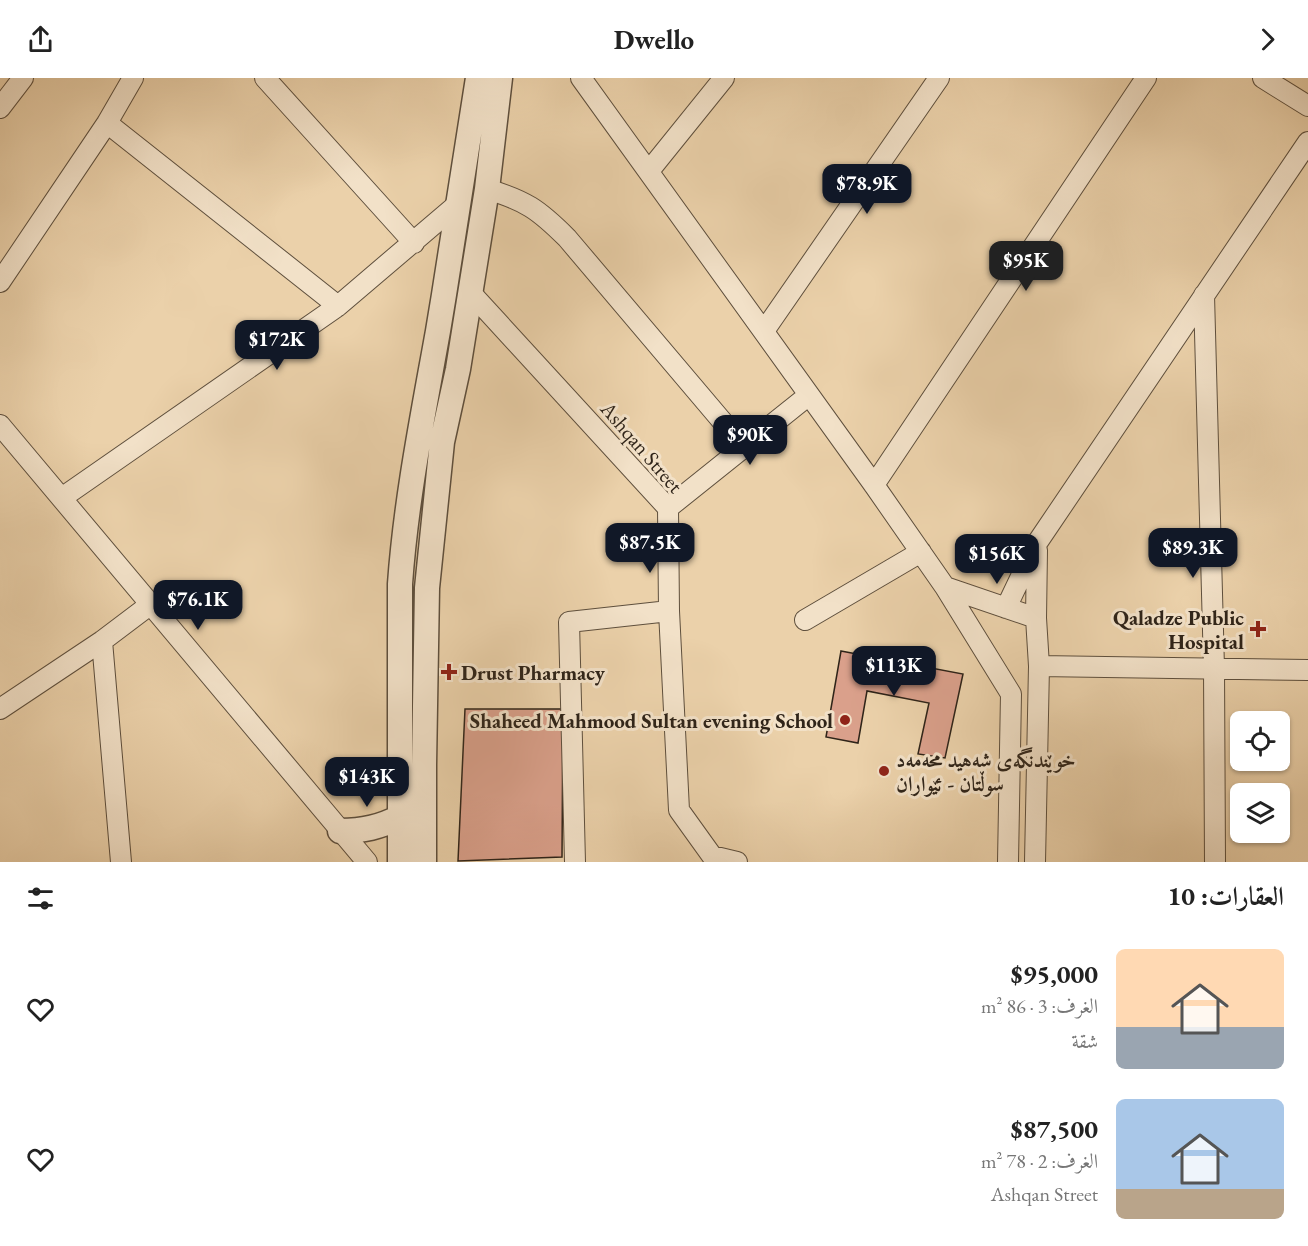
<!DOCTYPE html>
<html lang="ar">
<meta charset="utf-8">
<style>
:root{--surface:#fff;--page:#f6f6f6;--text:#222;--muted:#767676;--accent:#111827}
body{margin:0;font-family:"EB Garamond",Amiri,serif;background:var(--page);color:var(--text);direction:rtl;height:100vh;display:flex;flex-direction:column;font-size:22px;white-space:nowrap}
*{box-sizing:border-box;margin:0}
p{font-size:20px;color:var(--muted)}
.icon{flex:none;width:33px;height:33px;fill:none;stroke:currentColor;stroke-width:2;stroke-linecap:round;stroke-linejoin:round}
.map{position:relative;height:784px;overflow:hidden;direction:ltr}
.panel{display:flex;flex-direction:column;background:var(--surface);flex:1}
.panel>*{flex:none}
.tools{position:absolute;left:1230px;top:633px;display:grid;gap:12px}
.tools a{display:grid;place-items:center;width:60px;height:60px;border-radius:9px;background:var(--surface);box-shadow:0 2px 4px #0004;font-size:30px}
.price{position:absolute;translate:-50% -51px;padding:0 14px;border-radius:12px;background:var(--accent);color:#fff;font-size:20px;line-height:39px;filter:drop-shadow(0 2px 3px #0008)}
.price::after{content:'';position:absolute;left:50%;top:36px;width:18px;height:14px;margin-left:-9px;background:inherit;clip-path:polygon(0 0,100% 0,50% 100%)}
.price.active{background:#222;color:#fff}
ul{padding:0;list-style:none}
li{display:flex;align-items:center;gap:18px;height:150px;padding:0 24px}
li span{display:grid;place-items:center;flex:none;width:168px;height:120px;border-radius:9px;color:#555}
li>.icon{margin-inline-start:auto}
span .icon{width:72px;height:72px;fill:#fffc;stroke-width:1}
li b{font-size:26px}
h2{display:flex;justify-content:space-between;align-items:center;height:72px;padding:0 24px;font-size:26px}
header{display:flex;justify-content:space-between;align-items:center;height:78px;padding:0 24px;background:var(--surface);font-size:27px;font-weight:700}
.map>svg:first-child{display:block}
</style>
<header><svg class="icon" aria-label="forward" viewBox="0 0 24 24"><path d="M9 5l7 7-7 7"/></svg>Dwello<svg class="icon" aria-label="share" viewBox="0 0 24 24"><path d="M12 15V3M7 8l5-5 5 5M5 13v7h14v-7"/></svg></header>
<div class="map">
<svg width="1308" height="784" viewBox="0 0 1308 784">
<rect width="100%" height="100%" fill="#ebd1aa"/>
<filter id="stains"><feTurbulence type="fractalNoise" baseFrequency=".00333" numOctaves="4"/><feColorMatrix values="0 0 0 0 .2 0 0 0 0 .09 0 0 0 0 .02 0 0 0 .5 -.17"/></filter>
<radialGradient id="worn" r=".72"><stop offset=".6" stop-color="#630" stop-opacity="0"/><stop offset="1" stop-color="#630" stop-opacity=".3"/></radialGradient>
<path fill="#daa08b" stroke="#2f2419" stroke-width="1.5" d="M841,573L963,596L945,680L918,676L929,625L867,613L858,665L826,659Z
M465,631H563L562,779L458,783Z"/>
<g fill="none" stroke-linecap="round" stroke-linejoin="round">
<g stroke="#5e4f3d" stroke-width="22">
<path id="minor" d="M265,0L414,165
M581,0L874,407L945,509L1011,616L1008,784
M1263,0L1308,28
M0,30L23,0
M107,45L338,228
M649,93L724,0
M487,111C526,123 538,131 567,160L744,369
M0,204L107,45L133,0
M470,214L668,430L669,533L679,732L712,778L737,784
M1204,217L1214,590L1215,784
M764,253L939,0
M0,347L367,784
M874,407L1146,0
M63,419L338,228L460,124
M668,430L809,317
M945,509L1036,540
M1006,530L1037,465L1308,64
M805,542L921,474
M102,563L121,784
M1039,588L1308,592
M0,631L102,563L151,526
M575,784L569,544L669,533
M1035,784L1039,588L1036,540L1037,472"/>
</g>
<g stroke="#5e4f3d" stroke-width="27">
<path id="tertiary" d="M340,753C363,753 380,749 400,739
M400,784V506C406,421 423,337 438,253C452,169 465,85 478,0
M424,784V687L427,510L442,364L458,291L487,111L500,0"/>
</g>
<use href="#minor" stroke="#f2e1c8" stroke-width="20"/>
<use href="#tertiary" stroke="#f2e1c8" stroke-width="24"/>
</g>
<g fill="#8f2418" stroke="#f2e1c8" stroke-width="2">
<path d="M1255 542h6v6h6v6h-6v6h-6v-6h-6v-6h6z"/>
<path d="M446 585h6v6h6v6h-6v6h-6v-6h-6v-6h6z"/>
<circle cx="845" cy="642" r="6"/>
<circle cx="884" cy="693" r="6"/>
</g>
<g text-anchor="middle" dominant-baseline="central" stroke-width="6" stroke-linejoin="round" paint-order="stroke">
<g font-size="21" fill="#2f2419" stroke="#f2e1c8">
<text transform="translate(642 369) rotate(49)">Ashqan Street</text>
</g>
<g font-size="21" font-weight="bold" fill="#2f2419" stroke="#f2e1c8" text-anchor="end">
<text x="1244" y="539">Qaladze Public<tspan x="1244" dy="24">Hospital</tspan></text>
<text x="461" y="594" text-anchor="start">Drust Pharmacy</text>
<text x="833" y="642">Shaheed Mahmood Sultan evening School</text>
<text x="896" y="681" text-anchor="start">خوێندنگەی شەهید محەمەد<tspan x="896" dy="24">سوڵتان - ئێواران</tspan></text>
</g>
</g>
<rect width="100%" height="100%" filter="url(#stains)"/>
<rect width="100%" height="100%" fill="url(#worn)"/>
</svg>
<div class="tools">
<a><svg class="icon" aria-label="locate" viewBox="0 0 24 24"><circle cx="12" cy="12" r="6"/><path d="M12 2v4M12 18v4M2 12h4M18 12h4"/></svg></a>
<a><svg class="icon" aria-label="layers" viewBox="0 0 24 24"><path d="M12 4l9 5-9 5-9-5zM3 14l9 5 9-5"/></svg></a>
</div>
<b class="price" style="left:867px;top:137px">$78.9K</b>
<b class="price active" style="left:1026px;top:214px">$95K</b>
<b class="price" style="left:277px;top:293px">$172K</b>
<b class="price" style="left:750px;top:388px">$90K</b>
<b class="price" style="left:650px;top:496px">$87.5K</b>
<b class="price" style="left:1193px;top:501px">$89.3K</b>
<b class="price" style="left:997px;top:507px">$156K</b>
<b class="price" style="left:198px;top:553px">$76.1K</b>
<b class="price" style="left:894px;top:619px">$113K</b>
<b class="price" style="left:367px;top:730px">$143K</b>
</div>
<section class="panel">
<h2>العقارات: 10<svg class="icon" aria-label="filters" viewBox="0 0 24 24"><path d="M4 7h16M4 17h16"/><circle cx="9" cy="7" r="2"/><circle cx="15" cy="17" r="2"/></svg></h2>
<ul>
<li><span style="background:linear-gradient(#ffd9b3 65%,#9aa5b1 0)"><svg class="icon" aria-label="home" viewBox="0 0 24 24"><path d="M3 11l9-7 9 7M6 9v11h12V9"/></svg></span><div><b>$95,000</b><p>الغرف: 3 · 86 m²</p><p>شقة</p></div><svg class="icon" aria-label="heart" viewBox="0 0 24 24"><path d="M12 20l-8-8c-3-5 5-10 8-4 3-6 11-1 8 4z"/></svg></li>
<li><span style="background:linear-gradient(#a9c7e8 75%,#b9a48a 0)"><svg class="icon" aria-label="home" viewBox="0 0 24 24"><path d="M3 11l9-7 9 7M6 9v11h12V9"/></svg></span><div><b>$87,500</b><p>الغرف: 2 · 78 m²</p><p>Ashqan Street</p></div><svg class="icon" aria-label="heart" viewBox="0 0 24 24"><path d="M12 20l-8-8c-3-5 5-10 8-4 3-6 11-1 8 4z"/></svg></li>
</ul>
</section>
